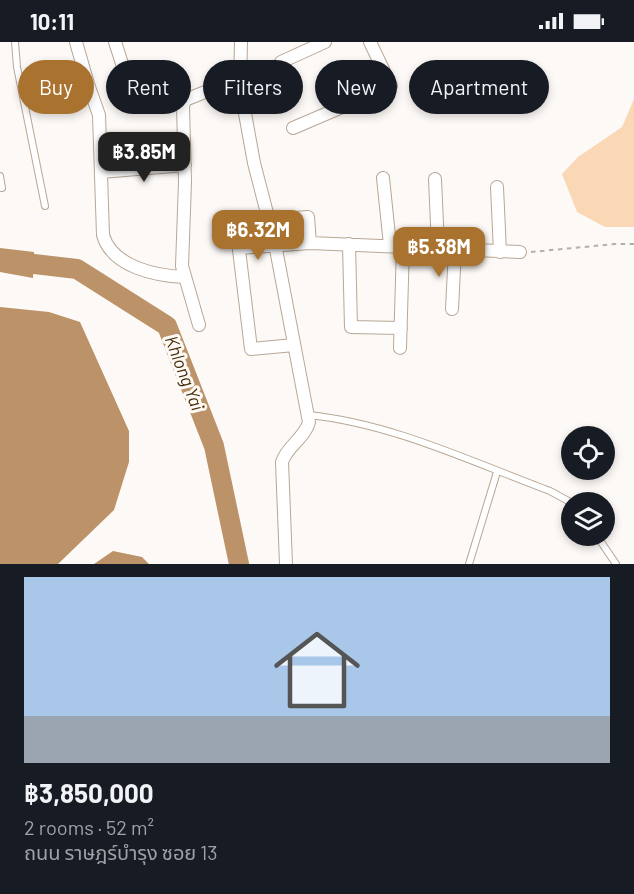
<!DOCTYPE html>
<meta charset="utf-8">
<style>
:root{--surface:#171b24;--page:#242831;--text:#f1f3f6;--muted:#9ea1a6;--accent:#aa722f}
body{margin:0;font-family:Barlow,"Noto Sans Thai",sans-serif;background:var(--page);color:var(--text);height:100vh;display:flex;flex-direction:column;font-size:22px;white-space:nowrap}
*{box-sizing:border-box;margin:0}
p{font-size:20px;color:var(--muted)}
.icon{flex:none;width:33px;height:33px;fill:none;stroke:currentColor;stroke-width:2;stroke-linecap:round;stroke-linejoin:round}
.map{position:relative;height:522px;overflow:hidden}
.sheet{display:flex;flex-direction:column;background:var(--surface);flex:1}
.sheet>*{flex:none}
.hud{position:absolute;left:18px;top:18px;width:598px;height:54px;display:flex;gap:12px}
.tools{position:absolute;left:561px;top:384px;display:grid;gap:12px}
.tools a{display:grid;place-items:center;width:54px;height:54px;border-radius:50%;background:var(--surface);box-shadow:0 3px 9px #0003;font-size:30px}
.price{position:absolute;translate:-50% -51px;padding:0 14px;border-radius:12px;background:var(--accent);color:#fff;font-size:20px;line-height:39px;filter:drop-shadow(0 2px 3px #0008)}
.price::after{content:'';position:absolute;left:50%;top:36px;width:18px;height:14px;margin-left:-9px;background:inherit;clip-path:polygon(0 0,100% 0,50% 100%)}
.price.active{background:#222;color:#fff}
ul{padding:0;list-style:none}
li{display:grid;align-content:center;gap:12px;height:318px;padding:0 24px}
li span{display:grid;place-items:center;height:186px;border-radius:0px;color:#555}
li>.icon{margin-inline-start:auto}
span .icon{width:108px;height:108px;fill:#fffc;stroke-width:1}
li b{font-size:26px}
.chip{padding:0 21px;border-radius:27px;background:var(--surface);box-shadow:0 3px 9px #0003;font-size:21px;line-height:54px}
.chip.active{background:var(--accent);color:#fff}
.status{display:flex;justify-content:space-between;align-items:center;height:42px;padding:0 30px;background:var(--surface);direction:ltr}
.status svg{height:16px;fill:currentColor}
.map>svg:first-child{display:block}
</style>
<div class="status"><b>10:11</b><svg viewBox="0 0 49 12"><path d="M0 12V9h3v3zM5 12V6h3v6zM10 12V3h3v9zM15 12V0h3v12zM26 1h20v11H26zM47 4h2v5h-2z"/></svg></div>
<div class="map">
<svg width="634" height="522" viewBox="0 0 634 522">
<rect width="100%" height="100%" fill="#fdf9f6"/>
<path fill="#fbd8b5" d="M634,57V185H605L577,170L562,132L578,115L622,85Z"/>
<path fill="#bc9368" d="M0,206L34,210L33,236L0,230Z
M0,265L49,270L80,280L129,389V420L114,468L58,522H0Z
M113,509L142,515L149,522H94Z"/>
<g fill="none" stroke-linecap="round" stroke-linejoin="round">
<path stroke="#bc9368" stroke-width="20" d="M0,218L77,227L167,284L214,404L239,522"/>
<g stroke="#b8a795" stroke-width="8">
<path id="lane" d="M15,0L17,25L45,164
M0,134L2,146
M308,373C391,381 472,420 550,449L572,461
M597,494L616,522
M469,522L497,430"/>
</g>
<g stroke="#b8a795" stroke-width="14">
<path id="street" d="M76,0L88,42L99,73L103,193C112,225 156,234 185,235
M115,0L128,40
M241,0L240,44L254,121L275,202L309,380C305,396 287,404 282,420L286,522
M281,20L325,0
M293,86L391,44L370,0
M101,130L185,123
M383,136L390,203
M435,137L438,205
M497,145L500,210
M269,178L308,175L310,201
M236,183L251,307L294,303
M349,202L351,285L401,286
M239,206L310,201L520,210
M452,267L455,207
M199,283L182,224L185,140L183,64L185,58L240,36
M400,306L403,204"/>
</g>
<path stroke="#b4afaa" stroke-width="2" stroke-dasharray="4.5 4.5" stroke-linecap="butt" d="M531,210L615,202H634"/>
<use href="#lane" stroke="#fff" stroke-width="6"/>
<use href="#street" stroke="#fff" stroke-width="12"/>
</g>
<g text-anchor="middle" dominant-baseline="central" stroke-width="6" stroke-linejoin="round" paint-order="stroke">
<g font-size="18" font-style="italic" fill="#462a05" stroke="#fdf9f6">
<text transform="translate(185 331) rotate(69)">Khlong Yai</text>
</g>
</g>
</svg>
<div class="tools">
<a><svg class="icon" aria-label="locate" viewBox="0 0 24 24"><circle cx="12" cy="12" r="6"/><path d="M12 2v4M12 18v4M2 12h4M18 12h4"/></svg></a>
<a><svg class="icon" aria-label="layers" viewBox="0 0 24 24"><path d="M12 4l9 5-9 5-9-5zM3 14l9 5 9-5"/></svg></a>
</div>
<b class="price active" style="left:144px;top:141px">฿3.85M</b>
<b class="price" style="left:258px;top:219px">฿6.32M</b>
<b class="price" style="left:439px;top:236px">฿5.38M</b>
<div class="hud">
<a class="chip active">Buy</a>
<a class="chip">Rent</a>
<a class="chip">Filters</a>
<a class="chip">New</a>
<a class="chip">Apartment</a>
</div>
</div>
<section class="sheet">
<ul>
<li><span style="background:linear-gradient(#a9c7e8 75%,#9aa5b1 0)"><svg class="icon" aria-label="home" viewBox="0 0 24 24"><path d="M3 11l9-7 9 7M6 9v11h12V9"/></svg></span><div><b>฿3,850,000</b><p>2 rooms · 52 m²</p><p>ถนน ราษฎร์บำรุง ซอย 13</p></div></li>
</ul>
</section>
